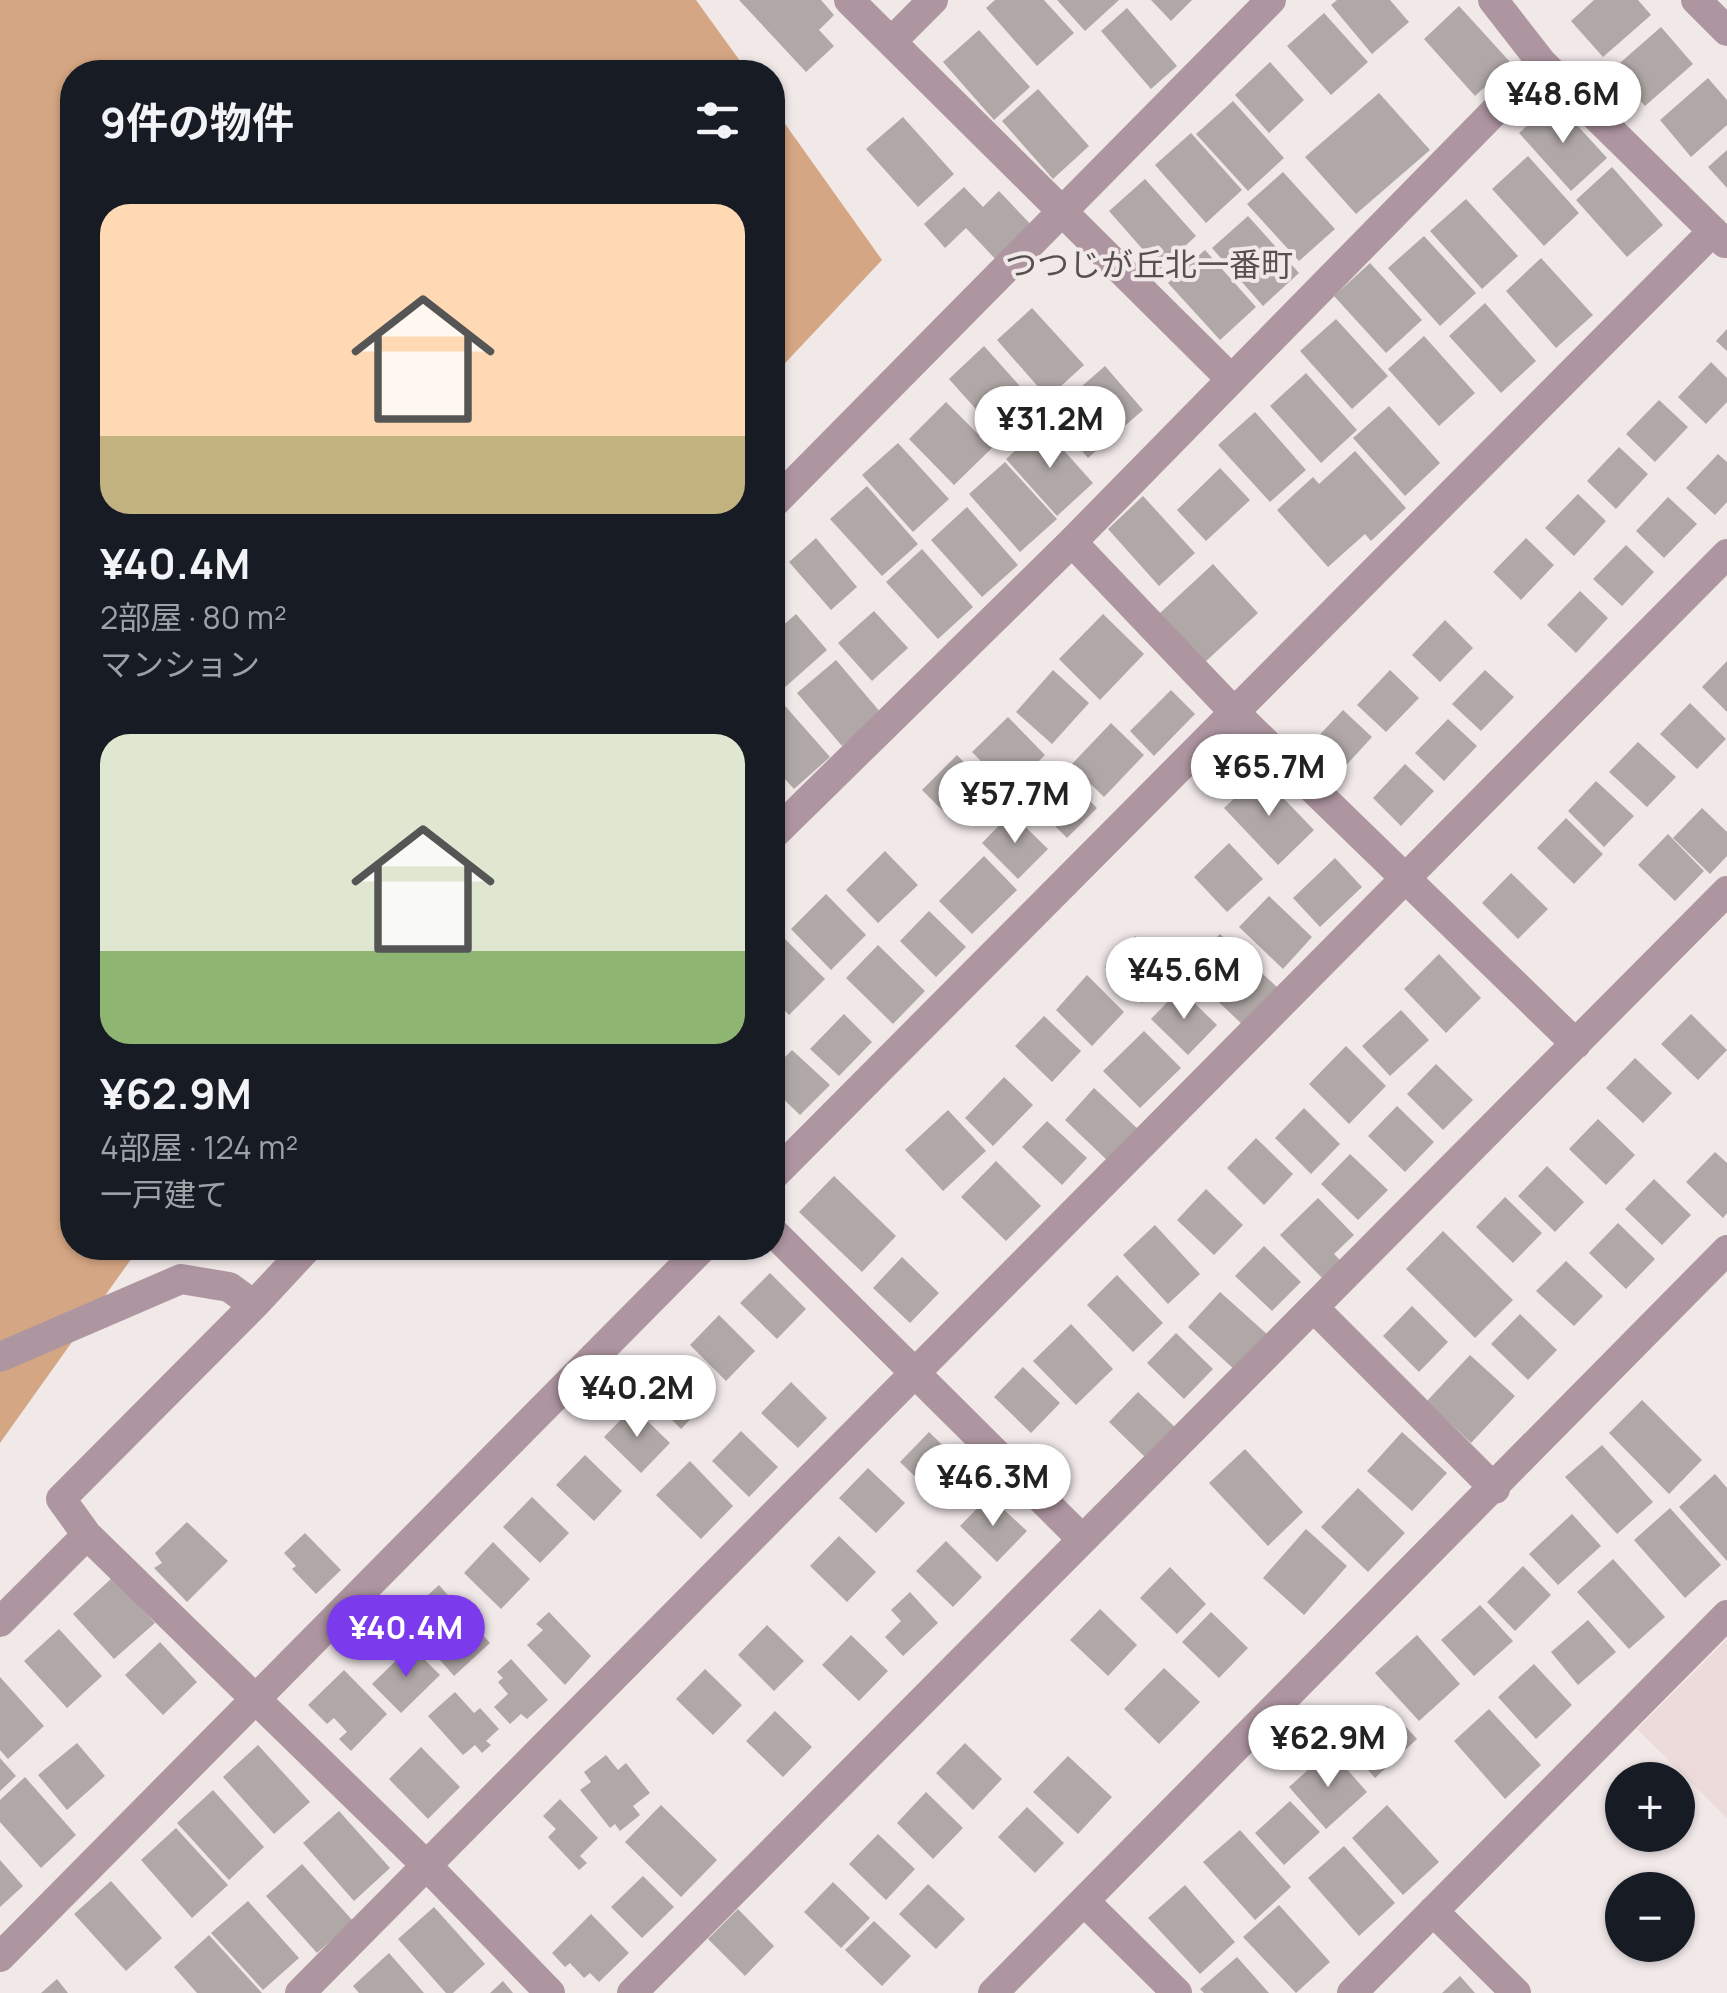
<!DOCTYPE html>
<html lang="ja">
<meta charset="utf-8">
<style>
:root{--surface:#171b24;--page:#242831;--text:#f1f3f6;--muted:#9ea1a6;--accent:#7c3aed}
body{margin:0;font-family:Manrope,"Noto Sans JP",sans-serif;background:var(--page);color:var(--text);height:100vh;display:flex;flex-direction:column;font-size:38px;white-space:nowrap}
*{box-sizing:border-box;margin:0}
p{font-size:32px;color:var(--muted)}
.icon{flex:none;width:55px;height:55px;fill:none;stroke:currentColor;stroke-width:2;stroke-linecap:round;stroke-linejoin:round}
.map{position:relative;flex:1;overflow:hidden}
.sheet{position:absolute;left:60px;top:60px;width:725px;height:1200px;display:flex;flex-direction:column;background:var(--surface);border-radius:40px;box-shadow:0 2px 8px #0004}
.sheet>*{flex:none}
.fabs{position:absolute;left:1605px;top:1762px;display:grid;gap:20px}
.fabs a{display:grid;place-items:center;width:90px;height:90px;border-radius:50%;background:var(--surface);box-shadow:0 2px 8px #0004;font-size:50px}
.price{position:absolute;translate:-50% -85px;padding:0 22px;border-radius:35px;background:#fff;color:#222;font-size:32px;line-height:65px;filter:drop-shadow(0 2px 5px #0008)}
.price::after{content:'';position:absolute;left:50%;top:60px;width:30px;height:22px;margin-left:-15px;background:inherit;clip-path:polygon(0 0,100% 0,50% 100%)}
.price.current{background:var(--accent);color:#fff}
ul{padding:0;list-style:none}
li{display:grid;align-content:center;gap:20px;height:530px;padding:0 40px}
li span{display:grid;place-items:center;height:310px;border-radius:30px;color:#555}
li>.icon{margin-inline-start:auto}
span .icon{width:180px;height:180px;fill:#fffc;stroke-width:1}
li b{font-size:42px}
h2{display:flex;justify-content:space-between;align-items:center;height:120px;padding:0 40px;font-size:42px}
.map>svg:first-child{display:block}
</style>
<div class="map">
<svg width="1727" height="1993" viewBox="0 0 1727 1993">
<rect width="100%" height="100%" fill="#f1e8e8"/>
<path fill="#eddbdc" d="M1727,1639V1818L1637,1729Z"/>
<path fill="#d5a683" d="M0,0H696L748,72H72V1248H139L0,1443Z
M773,107L882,260L773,376H772Z"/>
<path fill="#b0a8a6" d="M739,0H821L834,15L819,30L834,46L806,72Z
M995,0H1044L1074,33L1037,66L986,8Z
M1057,0H1119L1085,31Z
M1151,0H1192L1171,21Z
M1337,0H1390L1409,22L1372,54L1331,5Z
M1594,0H1638L1651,15L1603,57L1571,21Z
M1459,6L1511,63L1475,96L1424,39Z
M1127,8L1177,66L1151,89L1101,31Z
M1324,13L1368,62L1331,95L1287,46Z
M1661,27L1693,64L1645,106L1613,69Z
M979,30L1030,87L994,120L943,62Z
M1270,62L1304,100L1269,133L1235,95Z
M1708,78L1727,100V125L1691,157L1660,120Z
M1038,89L1089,146L1053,179L1002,121Z
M1379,93L1430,150L1356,214L1305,157Z
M1233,101L1284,158L1248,191L1196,134Z
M1555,101L1607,158L1571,191L1519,133Z
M903,117L954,174L918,207L866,149Z
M1191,133L1242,190L1206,223L1155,165Z
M1727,150V188L1708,167Z
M1528,156L1579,213L1544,246L1492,189Z
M1612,167L1663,225L1627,257L1576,200Z
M1283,172L1335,229L1299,261L1247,204Z
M1145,179L1196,236L1160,269L1109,211Z
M964,187L983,207L999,191L1037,231L1001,265L966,228L945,248L924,224Z
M1466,199L1518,256L1482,289L1430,231Z
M1248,216L1299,273L1263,306L1212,248Z
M1424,236L1476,293L1440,326L1388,268Z
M1205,250L1256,307L1220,340L1168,283Z
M1541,258L1593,315L1556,348L1506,291Z
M1370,263L1422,320L1386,353L1334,296Z
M1485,303L1536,361L1501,393L1449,336Z
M1032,308L1084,365L1048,398L997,340Z
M1336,319L1388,376L1352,409L1300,351Z
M1727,329V351L1716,341Z
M1424,336L1475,393L1439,426L1388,369Z
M984,346L1036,404L1000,436L949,379Z
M1711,362L1727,378V402L1706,424L1678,397Z
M1105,366L1143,410L1088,458L1050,414Z
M1306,373L1357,430L1321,463L1270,406Z
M1659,400L1688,427L1655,462L1626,434Z
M946,402L992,448L954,485L909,439Z
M1389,406L1440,463L1405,496L1353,438Z
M1255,412L1306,470L1270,502L1218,445Z
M1042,426L1093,483L1057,516L1006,459Z
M898,443L949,499L913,532L862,475Z
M1619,447L1648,474L1616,509L1587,481Z
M1355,451L1406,508L1371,541L1365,534L1328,567L1277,510L1313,477L1319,484Z
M1718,454L1727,462V502L1715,515L1686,488Z
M1005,462L1057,519L1020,552L969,494Z
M1220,468L1250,500L1206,541L1177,510Z
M867,486L918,544L882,576L830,519Z
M1578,494L1606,521L1574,556L1545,528Z
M1143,496L1195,553L1159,586L1108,529Z
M1668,497L1697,524L1664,558L1636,531Z
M967,507L1018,565L982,597L931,540Z
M816,538L857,587L831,610L789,562Z
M1526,538L1554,565L1521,600L1493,572Z
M1626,545L1654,572L1622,606L1593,579Z
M922,549L973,607L938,639L886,582Z
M1213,564L1258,613L1204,663L1159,614Z
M1580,591L1608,618L1576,653L1547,625Z
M874,611L908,648L872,681L838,643Z
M796,614L827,650L774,697L772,635Z
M1103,614L1144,654L1100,700L1059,659Z
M1445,620L1473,648L1440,682L1412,655Z
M836,660L881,713L842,746L797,693Z
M1727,661V712L1702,687Z
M1053,670L1089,703L1052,744L1016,712Z
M1390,670L1419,698L1386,732L1357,705Z
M1485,670L1514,697L1481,731L1452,704Z
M1171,690L1195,714L1154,756L1130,731Z
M779,699L830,757L794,789L772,765V705Z
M1690,703L1726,739L1697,769L1660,734Z
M1343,710L1372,737L1340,772L1311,744Z
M1008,717L1045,755L1009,790L972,752Z
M1448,719L1477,746L1444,781L1415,753Z
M1111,723L1144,755L1104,797L1071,765Z
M1638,742L1676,777L1647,807L1609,772Z
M957,755L988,787L954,822L922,790Z
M1405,764L1434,791L1401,826L1373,798Z
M1060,772L1097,808L1067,838L1031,802Z
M1260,774L1314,830L1278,865L1224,808Z
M1596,781L1634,816L1604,847L1568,811Z
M1702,808L1727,832V856L1710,874L1673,838Z
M1011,813L1048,849L1018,879L982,843Z
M1566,818L1603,854L1574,884L1537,848Z
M1668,834L1704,871L1675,901L1638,865Z
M1229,843L1263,879L1227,912L1194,877Z
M885,851L918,885L878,923L846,890Z
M984,856L1017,890L972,934L939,901Z
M1335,858L1362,887L1320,927L1293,898Z
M1511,873L1548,909L1518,939L1482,903Z
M826,894L866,935L831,970L791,929Z
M1269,896L1312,937L1283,969L1239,927Z
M929,911L966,947L936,977L900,941Z
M780,934L825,979L789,1015L772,998V941Z
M1220,934L1279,989L1244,1026L1186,971Z
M1135,936L1171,972L1142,1003L1105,967Z
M878,945L925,991L893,1024L846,978Z
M1439,954L1481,998L1446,1033L1404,989Z
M1087,975L1124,1012L1092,1046L1056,1010Z
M1180,989L1217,1025L1188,1055L1151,1019Z
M1401,1010L1429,1040L1390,1076L1362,1046Z
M844,1014L872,1042L839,1076L810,1049Z
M1691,1014L1727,1050L1698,1080L1661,1044Z
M1044,1016L1081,1051L1052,1082L1015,1046Z
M1144,1031L1181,1068L1140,1108L1103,1071Z
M1346,1046L1386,1086L1349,1124L1309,1084Z
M792,1050L830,1085L800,1115L772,1088V1070Z
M1635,1058L1672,1093L1643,1123L1606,1088Z
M1436,1064L1473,1100L1443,1130L1407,1094Z
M1004,1077L1033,1105L993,1146L965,1118Z
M1094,1088L1139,1130L1109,1162L1065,1120Z
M1397,1106L1434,1142L1405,1172L1368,1136Z
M1304,1108L1340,1144L1311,1174L1275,1138Z
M948,1110L986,1151L943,1191L905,1150Z
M1598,1119L1635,1155L1606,1185L1569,1149Z
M1047,1121L1087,1158L1062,1185L1022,1147Z
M772,1127L783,1138L772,1150Z
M1256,1138L1293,1174L1264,1205L1227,1168Z
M1715,1152L1727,1163V1213L1723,1218L1686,1182Z
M1350,1154L1388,1190L1358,1220L1321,1184Z
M996,1161L1041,1206L1006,1241L961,1197Z
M1547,1166L1584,1202L1555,1232L1518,1196Z
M834,1176L896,1236L862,1272L799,1212Z
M1654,1179L1691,1215L1662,1245L1625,1209Z
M1206,1189L1243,1225L1214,1255L1177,1220Z
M1505,1197L1542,1233L1513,1263L1476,1227Z
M1318,1198L1354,1235L1334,1254L1347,1267L1329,1285L1280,1235Z
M1618,1223L1655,1259L1626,1289L1589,1253Z
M1155,1225L1200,1274L1168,1304L1123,1255Z
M1443,1231L1513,1300L1475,1338L1406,1269Z
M1264,1246L1301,1282L1272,1311L1235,1276Z
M902,1257L939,1293L910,1323L873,1288Z
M1566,1261L1603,1296L1574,1326L1536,1291Z
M770,1273L806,1309L777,1339L740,1303Z
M1117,1275L1163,1323L1133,1352L1087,1305Z
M1220,1292L1268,1335L1236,1371L1188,1327Z
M1412,1306L1448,1342L1419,1372L1383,1336Z
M1520,1314L1557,1350L1528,1380L1491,1344Z
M719,1315L755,1351L726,1381L690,1345Z
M1071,1324L1113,1369L1076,1405L1033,1361Z
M1176,1333L1213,1369L1184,1399L1147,1363Z
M1470,1355L1515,1396L1471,1443L1427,1401Z
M673,1363L710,1399L681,1429L645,1393Z
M1023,1367L1060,1403L1031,1433L994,1397Z
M791,1382L827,1418L798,1448L761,1413Z
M1138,1392L1176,1428L1146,1458L1109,1422Z
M1642,1400L1702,1460L1669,1494L1609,1433Z
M633,1407L670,1443L641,1473L604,1437Z
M741,1431L778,1467L749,1497L712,1461Z
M929,1432L966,1468L937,1498L900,1462Z
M1402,1432L1447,1473L1412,1511L1367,1471Z
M1602,1445L1653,1502L1617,1534L1565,1477Z
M1245,1449L1303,1512L1268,1546L1209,1483Z
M585,1455L622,1491L594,1521L556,1485Z
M690,1461L733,1506L701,1539L656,1495Z
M868,1468L905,1503L876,1533L839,1498Z
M1715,1474L1727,1488V1561L1679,1507Z
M1358,1488L1405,1533L1368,1572L1321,1527Z
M989,1496L1027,1531L997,1562L960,1526Z
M532,1497L569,1533L540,1563L503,1527Z
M1670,1508L1721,1565L1685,1598L1634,1540Z
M1572,1514L1601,1546L1558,1585L1529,1554Z
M187,1522L228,1561L187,1602L154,1568L162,1563L155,1553Z
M1306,1529L1347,1566L1304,1615L1263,1578Z
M305,1533L341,1570L316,1594L292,1569L296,1566L284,1553Z
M839,1536L876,1572L847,1602L810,1566Z
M946,1541L982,1577L953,1607L916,1571Z
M493,1542L530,1579L501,1609L464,1573Z
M1613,1559L1665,1617L1629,1649L1577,1592Z
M1523,1566L1551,1595L1515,1631L1487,1602Z
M1170,1567L1206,1604L1177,1634L1140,1598Z
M113,1577L155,1623L114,1659L73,1614Z
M439,1585L490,1643L454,1676L403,1618Z
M910,1592L938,1623L903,1656L885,1637L901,1621L891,1610Z
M1480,1605L1513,1641L1474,1676L1441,1640Z
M1100,1609L1137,1645L1108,1676L1070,1640Z
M549,1612L591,1656L565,1685L527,1645L543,1630L536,1624Z
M1211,1612L1248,1648L1219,1678L1182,1642Z
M1588,1620L1616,1652L1578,1685L1551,1652Z
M767,1625L804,1661L774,1691L738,1655Z
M59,1629L102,1676L67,1708L24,1661Z
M851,1635L888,1671L859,1701L822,1665Z
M1417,1635L1460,1684L1419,1721L1375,1673Z
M160,1642L197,1682L163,1715L125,1675Z
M411,1646L440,1675L401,1713L372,1684Z
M511,1659L548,1700L527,1719L521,1714L510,1724L494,1707L508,1694L498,1682L503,1678L497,1672Z
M1534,1664L1572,1705L1536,1739L1498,1697Z
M1164,1668L1200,1702L1159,1744L1124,1709Z
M705,1669L742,1705L713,1735L676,1699Z
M344,1670L387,1714L351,1751L339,1739L347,1732L334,1718L327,1724L308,1705Z
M0,1677L44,1726L8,1759L0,1750Z
M455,1692L474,1713L480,1708L499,1729L486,1741L491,1745L482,1753L475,1745L463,1755L428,1716Z
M1387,1706L1417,1739L1375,1778L1345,1744Z
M1489,1709L1541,1765L1505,1799L1454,1741Z
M775,1711L812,1747L783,1777L746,1741Z
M77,1743L105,1776L67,1810L38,1775Z
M965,1743L1002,1779L973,1810L936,1773Z
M258,1745L310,1802L274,1834L223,1777Z
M421,1747L460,1787L428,1819L389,1779Z
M1330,1750L1367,1792L1326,1829L1289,1787Z
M606,1755L618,1770L626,1763L650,1793L633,1806L640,1815L620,1831L615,1824L610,1828L580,1790L591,1782L584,1772Z
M1068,1756L1112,1797L1078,1834L1033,1792Z
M0,1758L16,1776L0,1791Z
M25,1777L76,1835L41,1868L0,1822V1800Z
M213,1790L264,1847L229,1880L177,1823Z
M926,1792L963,1828L933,1859L897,1823Z
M560,1799L598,1838L580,1856L587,1863L579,1870L548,1837L556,1829L543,1816Z
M1290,1801L1320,1832L1284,1865L1255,1833Z
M661,1805L717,1860L681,1897L625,1842Z
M1387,1805L1439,1862L1403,1895L1352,1838Z
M1027,1807L1064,1843L1035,1873L998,1837Z
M339,1811L390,1868L354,1901L303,1843Z
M176,1828L228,1885L192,1918L141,1860Z
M1240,1830L1291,1887L1255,1920L1203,1862Z
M878,1834L915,1869L886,1900L849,1864Z
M1344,1846L1395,1903L1359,1936L1308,1878Z
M0,1860L23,1886L0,1907Z
M302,1864L353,1921L317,1953L266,1896Z
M643,1876L674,1907L642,1938L611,1907Z
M111,1881L162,1938L126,1971L74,1914Z
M833,1882L870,1918L841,1948L804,1912Z
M928,1884L965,1919L936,1949L899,1914Z
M1185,1885L1235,1942L1200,1974L1148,1918Z
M248,1901L299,1958L263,1990L211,1933Z
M1279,1905L1330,1962L1296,1993L1243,1937Z
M434,1907L485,1964L453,1993H446L398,1939Z
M738,1909L774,1946L745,1976L708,1939Z
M591,1914L629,1953L599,1982L590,1973L584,1978L570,1963L565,1967L552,1953Z
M874,1921L911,1956L882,1986L845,1950Z
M209,1935L262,1993H197L174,1967Z
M389,1953L424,1993H359L353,1986Z
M1237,1957L1269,1993H1204L1200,1989Z
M1460,1976L1475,1993H1442Z
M57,1979L68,1993H41Z
M503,1981L513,1993H490Z"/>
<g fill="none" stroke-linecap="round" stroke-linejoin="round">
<path stroke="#ae96a1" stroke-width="30" d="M849,0L1230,378
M1493,0L1542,63L1725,243
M1696,0L1727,31
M892,41L933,0
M772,505L1271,0
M1072,542L1235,713L1576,1044
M772,836L1072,542L1542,63
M772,1177L1713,231
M772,1231L1082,1539
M254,1305L307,1248
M1315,1309L1495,1489
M0,1357L181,1279L229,1287L254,1305L61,1499L87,1535L427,1866L550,1993
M0,1622L87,1535
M1084,1901L1177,1993
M1433,1911L1516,1993
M0,1957L702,1248
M300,1993L1727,554
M632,1993L1727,891
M993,1993L1727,1250
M1352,1993L1727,1615"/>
</g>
<g text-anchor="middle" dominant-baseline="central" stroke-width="8" stroke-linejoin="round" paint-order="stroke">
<g font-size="32" fill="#574f50" stroke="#f1e8e8">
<text x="1149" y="264">つつじが丘北一番町</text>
</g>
</g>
</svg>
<div class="fabs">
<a>+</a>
<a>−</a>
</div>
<b class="price" style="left:1563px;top:146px">¥48.6M</b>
<b class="price" style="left:1050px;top:471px">¥31.2M</b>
<b class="price" style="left:1269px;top:819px">¥65.7M</b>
<b class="price" style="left:1015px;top:846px">¥57.7M</b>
<b class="price" style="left:1184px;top:1022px">¥45.6M</b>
<b class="price" style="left:637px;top:1440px">¥40.2M</b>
<b class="price" style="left:993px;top:1529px">¥46.3M</b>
<b class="price current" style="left:406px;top:1680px">¥40.4M</b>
<b class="price" style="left:1328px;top:1790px">¥62.9M</b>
<section class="sheet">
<h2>9件の物件<svg class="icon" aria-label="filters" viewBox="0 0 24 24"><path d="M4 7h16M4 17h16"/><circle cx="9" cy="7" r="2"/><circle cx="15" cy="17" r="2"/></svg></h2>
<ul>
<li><span style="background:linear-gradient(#ffd9b3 75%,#c2b280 0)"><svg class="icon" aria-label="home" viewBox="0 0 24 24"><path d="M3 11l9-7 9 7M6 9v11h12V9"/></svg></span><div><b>¥40.4M</b><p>2部屋 · 80 m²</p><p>マンション</p></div></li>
<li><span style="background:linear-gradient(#dfe7d0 70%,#8fb573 0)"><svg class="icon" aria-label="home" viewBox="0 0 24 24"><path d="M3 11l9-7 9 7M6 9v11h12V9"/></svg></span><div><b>¥62.9M</b><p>4部屋 · 124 m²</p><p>一戸建て</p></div></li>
</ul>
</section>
</div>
